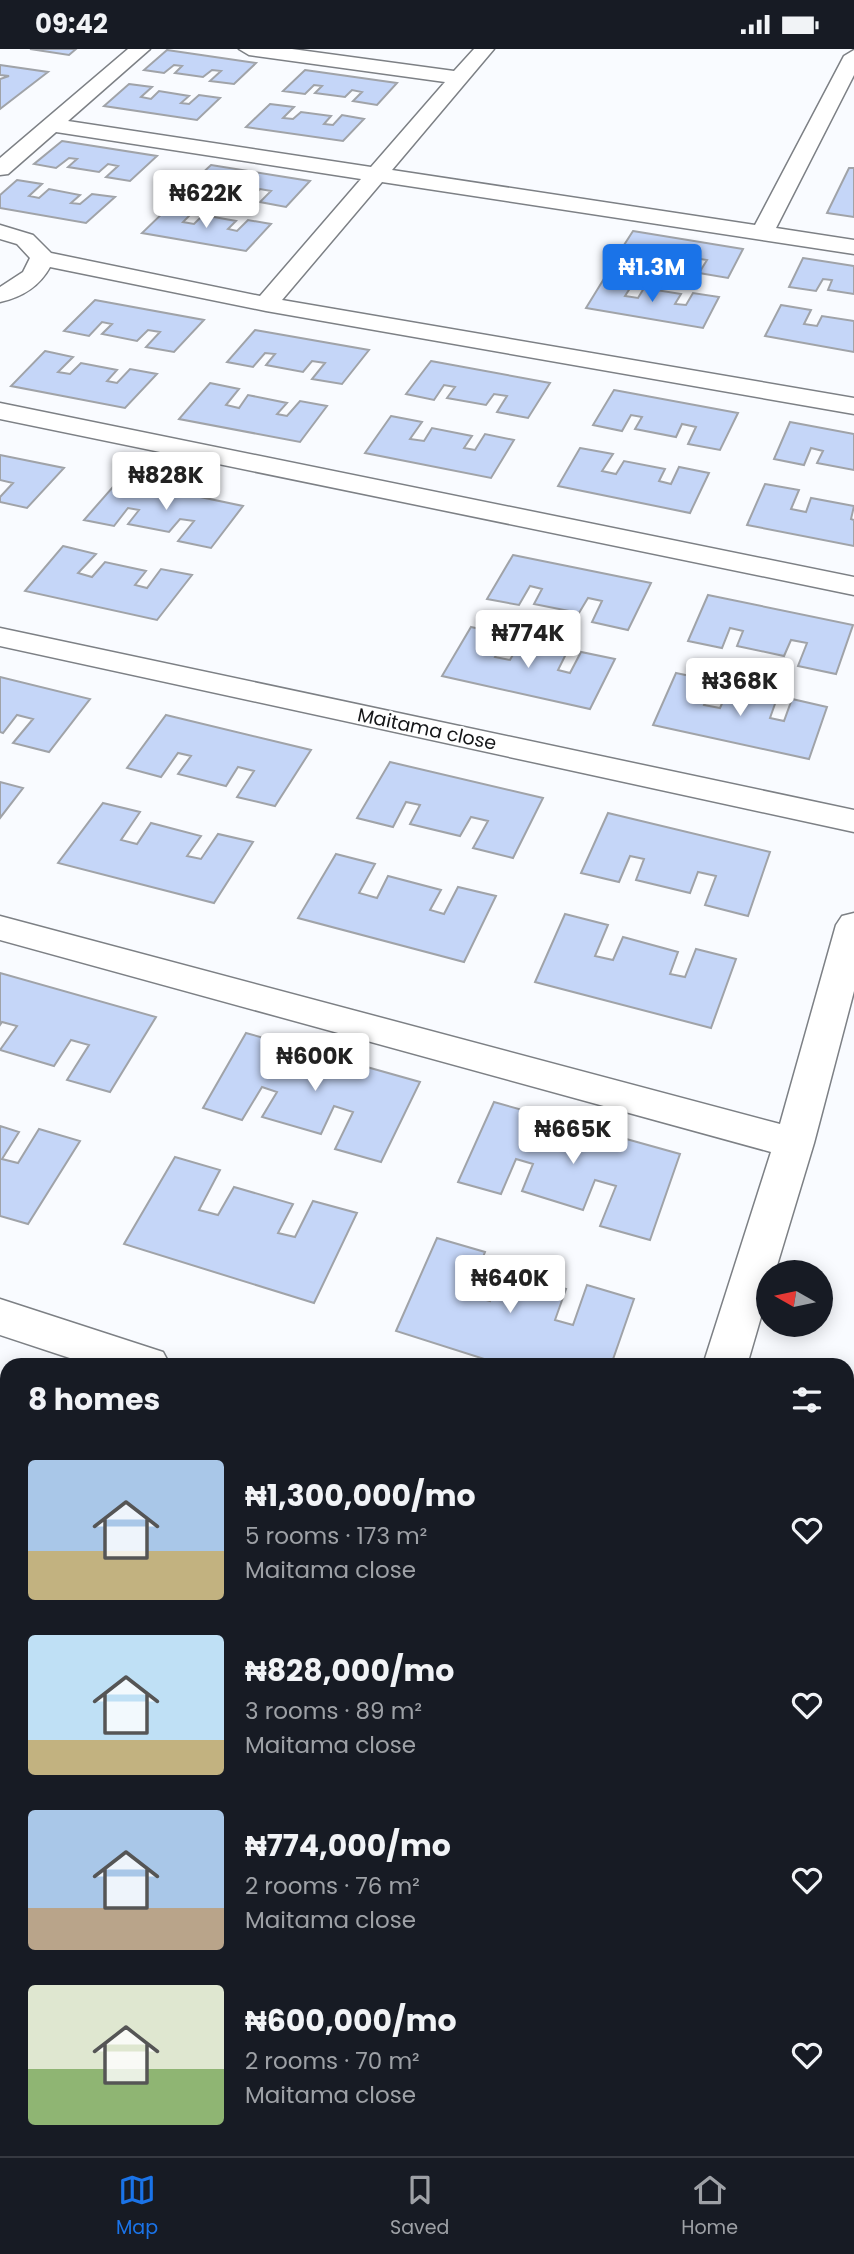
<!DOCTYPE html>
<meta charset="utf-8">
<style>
:root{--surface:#171b24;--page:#20242c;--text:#f1f3f6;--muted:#9ea1a6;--line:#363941;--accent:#1a73e8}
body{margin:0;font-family:Poppins,sans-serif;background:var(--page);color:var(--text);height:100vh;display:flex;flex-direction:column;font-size:26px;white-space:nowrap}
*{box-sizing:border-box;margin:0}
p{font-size:23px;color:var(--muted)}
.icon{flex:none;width:38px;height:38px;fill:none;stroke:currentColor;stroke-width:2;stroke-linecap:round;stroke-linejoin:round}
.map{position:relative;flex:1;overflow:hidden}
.details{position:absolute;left:0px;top:1309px;width:854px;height:798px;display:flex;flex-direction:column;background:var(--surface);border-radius:21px 21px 0 0;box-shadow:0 4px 18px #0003}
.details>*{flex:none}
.needle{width:46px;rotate:279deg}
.fabs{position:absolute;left:756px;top:1211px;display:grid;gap:14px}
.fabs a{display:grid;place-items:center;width:77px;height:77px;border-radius:50%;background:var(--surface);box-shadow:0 4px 18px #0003;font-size:35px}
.price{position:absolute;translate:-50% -60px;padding:0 16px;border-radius:7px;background:#fff;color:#222;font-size:23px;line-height:46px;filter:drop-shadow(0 2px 4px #0008)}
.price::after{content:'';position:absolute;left:50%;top:42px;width:21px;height:16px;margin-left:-10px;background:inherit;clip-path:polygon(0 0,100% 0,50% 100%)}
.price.active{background:var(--accent);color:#fff}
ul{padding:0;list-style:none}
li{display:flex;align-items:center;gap:21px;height:175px;padding:0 28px}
li span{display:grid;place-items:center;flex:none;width:196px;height:140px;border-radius:7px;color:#555}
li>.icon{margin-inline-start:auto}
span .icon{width:84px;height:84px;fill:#fffc;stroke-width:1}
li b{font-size:30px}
h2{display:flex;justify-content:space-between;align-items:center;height:84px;padding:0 28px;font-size:30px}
.status{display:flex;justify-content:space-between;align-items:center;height:49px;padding:0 35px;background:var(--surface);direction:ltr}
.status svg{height:19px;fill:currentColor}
.dock{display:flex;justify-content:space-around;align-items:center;height:98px;border-top:2px solid var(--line);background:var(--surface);font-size:19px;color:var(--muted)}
.dock a{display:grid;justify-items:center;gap:4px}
.dock .active{color:var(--accent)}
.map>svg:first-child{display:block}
</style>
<div class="status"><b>09:42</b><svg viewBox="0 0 49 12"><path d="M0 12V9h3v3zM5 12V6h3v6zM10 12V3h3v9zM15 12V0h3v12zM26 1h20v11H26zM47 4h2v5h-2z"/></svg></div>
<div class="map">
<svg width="854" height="2107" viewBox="0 0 854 2107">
<rect width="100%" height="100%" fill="#f9fbff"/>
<path fill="#c5d6f8" stroke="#a0a3a8" stroke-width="2" d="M30,0H76L69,6Z
M167,1L256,14L234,35L210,32L221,22L212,21L203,28L175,24L182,17L174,16L164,24L144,21Z
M0,16L48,23L0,60V30L9,27L0,26Z
M305,21L397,34L377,56L353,52L362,43L352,41L345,48L315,44L322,37L314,36L305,45L283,42Z
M129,35L152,38L141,48L151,50L159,42L189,47L181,54L189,55L199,46L220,49L197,71L104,57Z
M270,55L294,58L283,69L293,70L301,63L331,67L324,75L333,76L342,66L364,70L343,92L246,78Z
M62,92L157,107L130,132L106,128L118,117L108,115L99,123L68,118L77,110L69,109L56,119L34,115Z
M211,116L310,132L286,158L260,153L271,142L260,140L252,148L220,143L228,135L219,133L208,144L185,140Z
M849,119H854V168L827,164Z
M17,131L42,135L29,147L39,149L49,140L80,146L71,154L80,155L92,145L115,148L86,174L0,159V146Z
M170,157L195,161L183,173L194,175L203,166L236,172L228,180L237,182L248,171L271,175L246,202L142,184Z
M633,182L743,200L728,229L699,224L707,211L694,209L688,219L652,213L658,203L648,202L641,214L615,210Z
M803,209L854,217V245L828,241L832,231L823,230L816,242L789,238Z
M605,228L634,233L625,247L638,249L644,239L681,245L675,255L686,256L693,244L719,248L703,279L586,259Z
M95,251L204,271L174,303L146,298L160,283L148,281L137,292L102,285L112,275L102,273L89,287L64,282Z
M781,256L811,261L804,275L817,277L822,267L854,272V303L765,287Z
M255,281L369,301L342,335L312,330L325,314L312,312L303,323L266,316L275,305L265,304L253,318L227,313Z
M45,302L73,308L58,323L70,325L81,314L117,321L107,332L117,334L130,320L157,325L125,359L11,337Z
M431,312L550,334L528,369L497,363L507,347L494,345L486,356L447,349L455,338L444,336L434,351L406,345Z
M210,334L239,340L226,356L239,359L248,346L287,354L277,365L287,367L300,352L327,357L300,393L179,370Z
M614,341L738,364L720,401L688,395L696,378L682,375L676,388L635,380L642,368L631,366L622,382L593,376Z
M391,367L422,373L410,390L424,392L432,379L472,387L464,399L475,401L485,385L514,391L491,429L365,404Z
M790,373L854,385V421L817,414L823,402L811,399L804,416L774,410Z
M580,399L613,405L602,422L616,425L624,412L665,420L659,432L671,435L679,418L709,424L690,464L558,437Z
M0,406L64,419L27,459L0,453V448L13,434L0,431Z
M119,431L243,457L211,499L178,492L194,472L180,470L169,483L128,475L139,461L128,459L114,477L84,471Z
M765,435L799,441L791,460L806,463L811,449L854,457L851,470L854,471V497L747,476Z
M63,497L96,505L78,524L92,528L105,513L146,522L135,536L147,539L161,520L192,526L157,571L25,542Z
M513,506L651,534L628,581L592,573L602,552L588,549L579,564L534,555L542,540L530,537L519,556L487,550Z
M708,546L853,576L836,625L798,617L807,594L791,591L784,607L737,597L743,582L730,579L722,599L688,592Z
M471,578L507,586L495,608L510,611L519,595L566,605L558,621L570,624L581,603L615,610L590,660L442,627Z
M676,624L714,632L704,656L720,659L728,641L776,652L770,669L784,672L792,650L827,658L809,710L653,676Z
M0,628L90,650L49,703L13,694L33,670L17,666L3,684L0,683Z
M166,666L311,701L275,757L237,748L254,722L238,718L226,737L178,725L191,707L178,704L161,728L127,719Z
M390,713L543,749L513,809L473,799L488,772L471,768L460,787L410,775L420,756L406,753L393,778L357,769Z
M0,733L23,739L0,769Z
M103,754L140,763L121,791L137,795L151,774L201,787L187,807L201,810L218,785L253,793L214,854L58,814Z
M608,764L770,803L748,867L705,856L716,827L698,823L690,844L636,831L644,810L630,807L619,833L581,824Z
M336,805L375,815L359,844L377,849L388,827L441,841L430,861L444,865L458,838L496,847L464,913L298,869Z
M565,865L608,876L595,907L613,911L623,888L678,903L670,925L685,928L696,900L736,910L711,979L535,933Z
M0,924L156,968L110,1043L67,1031L89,996L71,991L54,1017L0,1001L17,977L2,973L0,976Z
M246,984L420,1033L381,1113L335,1100L353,1063L334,1057L321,1085L262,1068L277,1043L262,1038L242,1071L203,1059Z
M494,1053L680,1105L650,1191L600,1177L616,1137L595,1131L583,1161L522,1142L533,1115L516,1110L501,1145L458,1133Z
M0,1077L19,1083L2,1110L18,1114L39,1080L80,1092L28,1175L0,1167Z
M175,1108L220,1121L199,1161L218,1166L234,1138L293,1155L278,1184L295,1188L313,1152L357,1164L314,1254L124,1195Z
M437,1189L485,1203L468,1246L490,1252L502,1221L566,1240L555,1271L573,1276L587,1236L634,1250L611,1316H503L396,1282Z"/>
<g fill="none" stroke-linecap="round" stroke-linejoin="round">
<g stroke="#7d8085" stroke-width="3">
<path id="street" d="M128,0H150L68,72L371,118L445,33L249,6L239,0H292L454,22L474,0H494L392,121L755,176L844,7L854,1V26L776,179L854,191V205L382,133L282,251L854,349V365L266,262L50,218C39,238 22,248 0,253V238L23,223L30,209L17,195L0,190V176L33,186L51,204L260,247L361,130L56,83L8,125L0,126V109Z
M0,354L854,528V546L0,370Z
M0,579L854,761V783L0,597Z
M854,864V942L814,1094L775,1223H768V1244L747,1316H703L771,1103L0,891V867L780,1075L836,876L842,867Z
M0,1250L163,1303L170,1316H91L0,1286Z"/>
</g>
<use href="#street" fill="#fff" fill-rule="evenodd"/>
</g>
<g text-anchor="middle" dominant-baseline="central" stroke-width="5" stroke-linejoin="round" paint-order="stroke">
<g font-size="19" fill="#151618" stroke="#fff">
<text transform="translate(427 680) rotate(12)">Maitama close</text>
</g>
</g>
</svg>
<div class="fabs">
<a><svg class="needle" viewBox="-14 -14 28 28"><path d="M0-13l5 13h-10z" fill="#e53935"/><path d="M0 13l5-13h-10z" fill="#9ea1a6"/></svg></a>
</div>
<b class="price" style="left:206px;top:181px">₦622K</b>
<b class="price active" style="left:652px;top:255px">₦1.3M</b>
<b class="price" style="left:166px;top:463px">₦828K</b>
<b class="price" style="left:528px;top:621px">₦774K</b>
<b class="price" style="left:740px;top:669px">₦368K</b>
<b class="price" style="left:315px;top:1044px">₦600K</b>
<b class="price" style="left:573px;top:1117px">₦665K</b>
<b class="price" style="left:510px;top:1266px">₦640K</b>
<section class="details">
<h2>8 homes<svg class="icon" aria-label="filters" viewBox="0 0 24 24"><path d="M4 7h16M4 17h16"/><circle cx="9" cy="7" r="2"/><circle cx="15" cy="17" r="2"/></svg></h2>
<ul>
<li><span style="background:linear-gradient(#a9c7e8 65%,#c2b280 0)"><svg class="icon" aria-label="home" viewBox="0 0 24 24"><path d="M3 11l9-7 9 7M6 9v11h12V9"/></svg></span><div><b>₦1,300,000/mo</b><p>5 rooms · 173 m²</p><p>Maitama close</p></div><svg class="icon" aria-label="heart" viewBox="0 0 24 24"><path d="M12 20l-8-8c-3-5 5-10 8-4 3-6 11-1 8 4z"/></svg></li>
<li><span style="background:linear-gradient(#bfe0f5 75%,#c2b280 0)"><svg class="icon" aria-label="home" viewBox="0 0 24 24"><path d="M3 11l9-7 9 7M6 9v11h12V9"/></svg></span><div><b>₦828,000/mo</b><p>3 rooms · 89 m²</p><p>Maitama close</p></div><svg class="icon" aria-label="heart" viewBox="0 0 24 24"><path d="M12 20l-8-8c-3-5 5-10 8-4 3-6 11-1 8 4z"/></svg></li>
<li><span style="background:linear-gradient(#a9c7e8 70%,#b9a48a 0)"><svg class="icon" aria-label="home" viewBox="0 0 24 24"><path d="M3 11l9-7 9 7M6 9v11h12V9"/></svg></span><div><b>₦774,000/mo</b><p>2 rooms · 76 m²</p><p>Maitama close</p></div><svg class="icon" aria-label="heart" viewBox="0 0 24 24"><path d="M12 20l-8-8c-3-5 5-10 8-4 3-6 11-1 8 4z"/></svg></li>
<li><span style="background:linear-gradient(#dfe7d0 60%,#8fb573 0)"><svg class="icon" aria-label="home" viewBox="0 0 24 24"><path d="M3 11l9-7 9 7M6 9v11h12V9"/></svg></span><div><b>₦600,000/mo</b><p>2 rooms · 70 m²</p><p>Maitama close</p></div><svg class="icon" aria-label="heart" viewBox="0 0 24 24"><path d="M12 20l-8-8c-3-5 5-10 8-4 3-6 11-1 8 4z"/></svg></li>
</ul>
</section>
</div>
<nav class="dock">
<a class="active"><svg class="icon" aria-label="map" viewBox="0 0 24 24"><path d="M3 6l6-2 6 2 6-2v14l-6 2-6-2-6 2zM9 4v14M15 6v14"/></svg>Map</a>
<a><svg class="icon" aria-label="saved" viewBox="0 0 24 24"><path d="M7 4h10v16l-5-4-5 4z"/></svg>Saved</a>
<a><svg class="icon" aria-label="home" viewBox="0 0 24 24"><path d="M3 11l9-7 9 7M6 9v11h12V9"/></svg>Home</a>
</nav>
